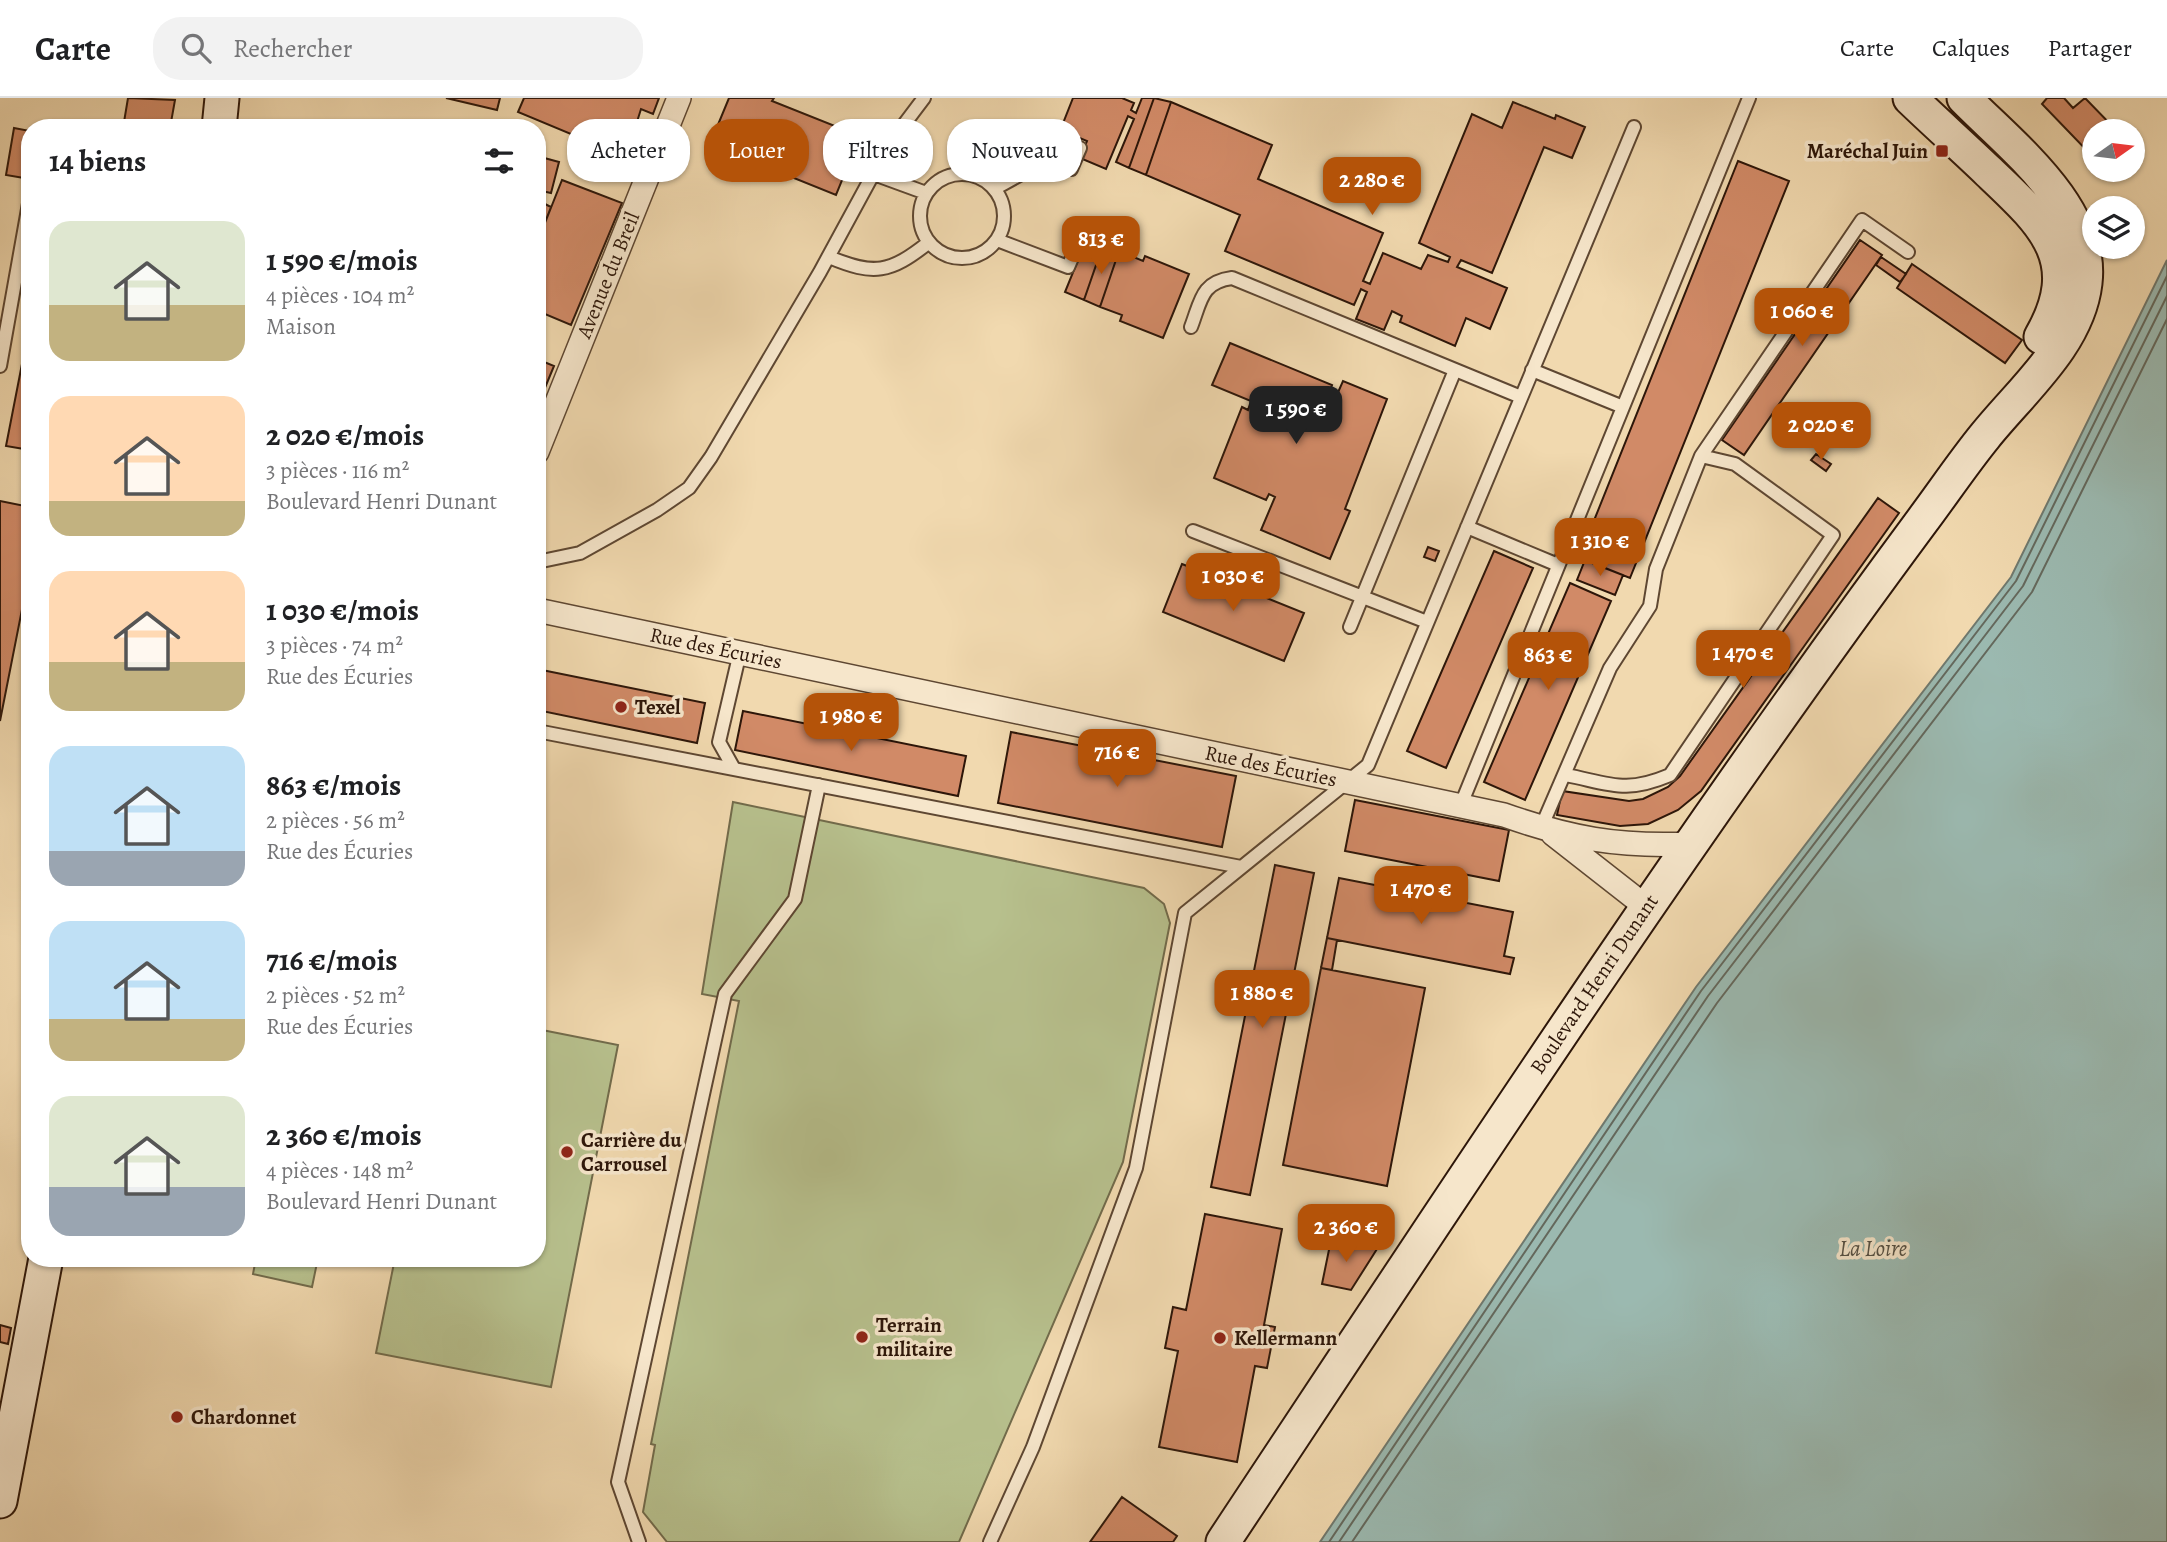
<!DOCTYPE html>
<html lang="fr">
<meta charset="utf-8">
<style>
:root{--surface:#fff;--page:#f2f2f2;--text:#202124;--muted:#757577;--line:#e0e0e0;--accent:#b45309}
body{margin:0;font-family:Alegreya,serif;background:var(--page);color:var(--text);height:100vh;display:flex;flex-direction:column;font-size:26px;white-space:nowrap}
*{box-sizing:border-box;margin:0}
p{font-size:23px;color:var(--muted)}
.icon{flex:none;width:38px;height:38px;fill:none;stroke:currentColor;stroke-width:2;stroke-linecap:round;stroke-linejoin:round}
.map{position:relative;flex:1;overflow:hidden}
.sheet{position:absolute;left:21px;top:21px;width:525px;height:1148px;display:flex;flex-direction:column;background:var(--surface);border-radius:28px;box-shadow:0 2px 5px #0004}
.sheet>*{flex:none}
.banner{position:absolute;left:567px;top:21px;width:665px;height:63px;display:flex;gap:14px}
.needle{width:46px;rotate:76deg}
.tools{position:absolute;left:2082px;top:21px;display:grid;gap:14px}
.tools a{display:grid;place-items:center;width:63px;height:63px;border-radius:50%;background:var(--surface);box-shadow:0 2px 5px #0004;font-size:35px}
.price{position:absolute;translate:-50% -60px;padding:0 16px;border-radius:14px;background:var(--accent);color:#fff;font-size:23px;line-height:46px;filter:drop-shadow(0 2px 4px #0008)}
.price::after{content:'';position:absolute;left:50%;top:42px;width:21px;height:16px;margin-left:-10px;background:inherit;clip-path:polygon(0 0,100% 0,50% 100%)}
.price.selected{background:#222;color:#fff}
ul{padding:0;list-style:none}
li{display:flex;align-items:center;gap:21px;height:175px;padding:0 28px}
li span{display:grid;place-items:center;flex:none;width:196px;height:140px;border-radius:21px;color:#555}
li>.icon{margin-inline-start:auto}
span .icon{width:84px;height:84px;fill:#fffc;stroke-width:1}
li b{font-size:30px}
h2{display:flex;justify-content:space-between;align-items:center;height:84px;padding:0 28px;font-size:30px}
.chip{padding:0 24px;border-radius:28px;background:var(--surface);box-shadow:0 2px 5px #0004;font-size:24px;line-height:63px}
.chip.selected{background:var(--accent);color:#fff}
header{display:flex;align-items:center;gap:42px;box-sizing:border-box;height:98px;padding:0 35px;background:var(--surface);border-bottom:2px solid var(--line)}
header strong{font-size:33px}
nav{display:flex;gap:38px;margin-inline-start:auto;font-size:24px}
.search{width:490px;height:63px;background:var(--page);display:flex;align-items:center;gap:18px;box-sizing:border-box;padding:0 24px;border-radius:28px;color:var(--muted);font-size:26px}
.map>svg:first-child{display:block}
</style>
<header>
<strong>Carte</strong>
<div class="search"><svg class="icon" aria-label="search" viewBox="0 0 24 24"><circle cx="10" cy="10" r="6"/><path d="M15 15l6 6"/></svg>Rechercher</div>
<nav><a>Carte</a><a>Calques</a><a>Partager</a></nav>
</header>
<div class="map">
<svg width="2167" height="1444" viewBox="0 0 2167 1444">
<rect width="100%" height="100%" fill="#f1d9af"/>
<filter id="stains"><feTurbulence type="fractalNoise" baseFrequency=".00286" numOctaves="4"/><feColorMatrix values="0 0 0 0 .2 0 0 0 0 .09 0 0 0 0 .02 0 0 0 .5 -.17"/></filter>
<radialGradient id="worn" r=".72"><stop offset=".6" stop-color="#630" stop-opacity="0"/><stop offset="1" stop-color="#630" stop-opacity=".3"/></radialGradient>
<path fill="#b7c08d" stroke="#726b4b" stroke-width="2" d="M733,704L1144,790L1164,806L1170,825L1123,1064L959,1444H667L643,1414L655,1347L651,1346L739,903L702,896Z
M537,931L618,947L551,1289L376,1255L395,1160H537Z
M256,1160H318L312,1189L253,1176Z"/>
<path fill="#9bb9b0" stroke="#6f786d" stroke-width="2" d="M2167,162V1444H1320L1696,889L2011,479Z"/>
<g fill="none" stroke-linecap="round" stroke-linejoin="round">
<path stroke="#64685c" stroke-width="2" d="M1329,1444L1701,893L2016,483L2167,178
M1339,1444L1708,898L2023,488L2167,198
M1352,1444L1717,905L2032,494L2167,221"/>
</g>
<path fill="#d18a67" stroke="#2d1609" stroke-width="2" d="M128,0L175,2L170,30H123Z
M446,0H500L497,12Z
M524,0H659L653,16L641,11L626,59L518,14Z
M729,0H774L772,3L860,38L836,97L710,46Z
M1073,0H1122L1134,5L1131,12L1136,15L1142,0H1154L1129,70L1116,64L1134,21L1128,18L1106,71L1080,60L1087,43L1075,38L1072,44L1058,38Z
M1154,0L1171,4L1146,77L1129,70Z
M2047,0H2064L2073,10L2085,0L2117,33H2095V61L2042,6Z
M1171,4L1272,47L1258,81L1383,135L1363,183L1370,186L1383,155L1421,171L1428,157L1448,164L1450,159L1419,145L1472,16L1502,30L1513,4L1555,21L1556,17L1585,29L1572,60L1544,49L1492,175L1461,162L1457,169L1507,190L1490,231L1466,220L1455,248L1400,224L1402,218L1392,213L1384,232L1356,221L1367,194L1361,191L1354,207L1225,153L1240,117L1146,77Z
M14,30L30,33V81L6,77Z
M537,58L559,64L551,95L537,92Z
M1738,63L1789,83L1630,480L1579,460Z
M562,82L622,105L571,227L540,214L543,206L537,204V145Z
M543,105L551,109L537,145V120Z
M1087,140L1103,147L1084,202L1065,194Z
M1860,142L1882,157L1744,357L1722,342Z
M1103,147L1119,153L1100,209L1084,202Z
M1119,153L1143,163L1145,158L1189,176L1163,240L1120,223L1122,217L1100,209Z
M1881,159L1906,176L1900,184L1876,167Z
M1912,166L2022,242L2005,265L1897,190Z
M30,225V352L6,348Z
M1230,245L1332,287L1329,296L1336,299L1343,283L1387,301L1345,411L1350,413L1330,461L1261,432L1275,399L1269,396L1266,402L1214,380L1242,309L1248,312L1251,303L1212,287Z
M537,261L554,268L537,309Z
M1816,356L1831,366L1826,373L1811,362Z
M1878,400L1899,415L1701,693L1678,712L1648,726L1620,728L1557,717L1562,693L1629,703L1643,701L1668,689L1680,678Z
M0,403L30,409V471L0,623Z
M1428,449L1439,453L1435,463L1424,459Z
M1494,453L1533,470L1446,670L1407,653Z
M1585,462L1623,477L1615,497L1577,482Z
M1182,466L1304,515L1284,563L1163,514Z
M1570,485L1611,503L1525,702L1484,684Z
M537,571L705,605L697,645L537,612Z
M743,613L966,658L958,698L735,652Z
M1011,634L1236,678L1222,749L998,705Z
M1355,702L1509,732L1499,783L1345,753Z
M1275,767L1314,775L1250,1097L1211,1089Z
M1339,780L1513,814L1504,858L1514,860L1510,876L1327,840Z
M1327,840L1337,842L1332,872L1321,870Z
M1321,870L1425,890L1387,1088L1283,1067Z
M1205,1116L1282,1131L1264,1227L1275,1229L1267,1270L1255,1268L1237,1364L1159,1349L1178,1253L1165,1250L1173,1209L1186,1212Z
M1331,1142L1377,1151L1351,1192L1322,1186Z
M0,1227L11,1230L8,1246L0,1244Z
M1122,1399L1177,1438L1173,1444H1090Z"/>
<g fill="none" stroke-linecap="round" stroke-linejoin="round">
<g stroke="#5e4732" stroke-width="16">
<path id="lane" d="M920 118a42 42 0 1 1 84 0a42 42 0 1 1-84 0Z
M874,76L926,95
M994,91L1032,70L1071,71L1080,50
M997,142L1068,169L1082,137
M829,159C874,178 890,175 928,145
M1191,229C1201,203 1201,184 1232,180L1521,299
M0,268L30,100
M1532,272L1623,309
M1701,358L1862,122L1908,154
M1467,429L1558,467
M1193,433L1427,524
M537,464L580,455L657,412L689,390L711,359L820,174L890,45L924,0
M1350,529L1455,272
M537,633L1241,769
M733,669L719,644L740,554
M1460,709L1749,0
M1541,730L1610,570L1650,508L1656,471L1701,358L1735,366L1833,437L1670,677C1625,696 1611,686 1566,677
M639,1444L618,1384L725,896L795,801L819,687
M990,1444L1033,1349L1136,1070L1185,815L1368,667L1634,29"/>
</g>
<g stroke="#5e4732" stroke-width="26">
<path id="street" d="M537,354L679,0
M537,512L1504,717C1569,740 1618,749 1688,746
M1553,736L1645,808"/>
</g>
<g stroke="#2d1609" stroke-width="37">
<path id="secondary" d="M1910,0C1936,25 1963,49 1989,74C2044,126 2085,162 2041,239
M219,30L222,0
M0,1403L46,1160
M1223,1444C1451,1100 1676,755 1922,423C1943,395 1963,365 1985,338C2021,293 2078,246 2085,185C2094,110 2011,48 1964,0"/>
</g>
<use href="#lane" stroke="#f6e6cb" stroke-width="12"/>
<use href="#street" stroke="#f6e6cb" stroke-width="23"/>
<use href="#secondary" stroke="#f6e6cb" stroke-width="33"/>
</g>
<g fill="#8f2418" stroke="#f6e6cb" stroke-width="2.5">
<rect x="1935" y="46" width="14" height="14" rx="3.5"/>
<circle cx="621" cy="609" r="7"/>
<circle cx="567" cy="1054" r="7"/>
<circle cx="862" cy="1239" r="7"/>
<circle cx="1220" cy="1240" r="7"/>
<circle cx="177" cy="1319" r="7"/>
</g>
<g text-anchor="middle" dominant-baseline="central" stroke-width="7" stroke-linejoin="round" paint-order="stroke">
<g font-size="21" font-weight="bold" fill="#2d1609" stroke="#f6e6cb" text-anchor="start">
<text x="1928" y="53" text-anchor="end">Maréchal Juin</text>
<text x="635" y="609">Texel</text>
<text x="581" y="1042">Carrière du<tspan x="581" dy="24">Carrousel</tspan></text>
<text x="876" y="1227">Terrain<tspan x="876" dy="24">militaire</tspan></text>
<text x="1234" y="1240">Kellermann</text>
<text x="191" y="1319">Chardonnet</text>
</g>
<g font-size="21" fill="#2d1609" stroke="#f6e6cb">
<text transform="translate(608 177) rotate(-68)">Avenue du Breil</text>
<text transform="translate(716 550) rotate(12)">Rue des Écuries</text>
<text transform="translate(1271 668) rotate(12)">Rue des Écuries</text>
<text transform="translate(1594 886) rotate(-56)">Boulevard Henri Dunant</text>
</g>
<g font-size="23" font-style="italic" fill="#544f43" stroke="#f6e6cb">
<text x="1873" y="1150">La Loire</text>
</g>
</g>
<rect width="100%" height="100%" filter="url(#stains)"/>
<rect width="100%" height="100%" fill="url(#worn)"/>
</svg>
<div class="tools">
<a><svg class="needle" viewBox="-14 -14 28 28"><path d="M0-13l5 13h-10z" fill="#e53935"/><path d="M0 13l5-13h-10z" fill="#757577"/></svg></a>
<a><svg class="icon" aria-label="layers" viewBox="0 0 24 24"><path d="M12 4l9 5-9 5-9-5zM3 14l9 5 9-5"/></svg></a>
</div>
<b class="price" style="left:1372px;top:119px">2 280 €</b>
<b class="price" style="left:1101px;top:178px">813 €</b>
<b class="price" style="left:1802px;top:250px">1 060 €</b>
<b class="price selected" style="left:1296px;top:348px">1 590 €</b>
<b class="price" style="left:1821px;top:364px">2 020 €</b>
<b class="price" style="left:1600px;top:480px">1 310 €</b>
<b class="price" style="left:1233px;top:515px">1 030 €</b>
<b class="price" style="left:1743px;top:592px">1 470 €</b>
<b class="price" style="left:1548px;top:594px">863 €</b>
<b class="price" style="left:851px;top:655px">1 980 €</b>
<b class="price" style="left:1117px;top:691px">716 €</b>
<b class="price" style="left:1421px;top:828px">1 470 €</b>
<b class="price" style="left:1262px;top:932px">1 880 €</b>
<b class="price" style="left:1346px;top:1166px">2 360 €</b>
<div class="banner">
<a class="chip">Acheter</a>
<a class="chip selected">Louer</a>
<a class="chip">Filtres</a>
<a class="chip">Nouveau</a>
</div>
<section class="sheet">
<h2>14 biens<svg class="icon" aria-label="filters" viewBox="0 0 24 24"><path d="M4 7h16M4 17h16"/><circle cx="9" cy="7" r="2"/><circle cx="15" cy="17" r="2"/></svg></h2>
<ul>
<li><span style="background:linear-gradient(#dfe7d0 60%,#c2b280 0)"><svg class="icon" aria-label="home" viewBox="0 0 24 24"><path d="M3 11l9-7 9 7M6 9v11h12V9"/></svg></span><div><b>1 590 €/mois</b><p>4 pièces · 104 m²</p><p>Maison</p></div></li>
<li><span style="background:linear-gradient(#ffd9b3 75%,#c2b280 0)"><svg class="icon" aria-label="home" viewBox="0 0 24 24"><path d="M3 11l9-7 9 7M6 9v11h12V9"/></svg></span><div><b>2 020 €/mois</b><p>3 pièces · 116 m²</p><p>Boulevard Henri Dunant</p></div></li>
<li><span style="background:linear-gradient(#ffd9b3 65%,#c2b280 0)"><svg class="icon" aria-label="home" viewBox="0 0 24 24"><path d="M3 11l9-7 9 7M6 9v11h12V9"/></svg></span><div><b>1 030 €/mois</b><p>3 pièces · 74 m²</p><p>Rue des Écuries</p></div></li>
<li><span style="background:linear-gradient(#bfe0f5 75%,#9aa5b1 0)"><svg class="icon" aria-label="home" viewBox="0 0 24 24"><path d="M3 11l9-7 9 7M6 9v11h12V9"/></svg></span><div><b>863 €/mois</b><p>2 pièces · 56 m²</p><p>Rue des Écuries</p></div></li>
<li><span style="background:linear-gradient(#bfe0f5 70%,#c2b280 0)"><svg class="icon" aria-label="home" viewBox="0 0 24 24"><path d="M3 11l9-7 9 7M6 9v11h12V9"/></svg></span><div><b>716 €/mois</b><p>2 pièces · 52 m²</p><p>Rue des Écuries</p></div></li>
<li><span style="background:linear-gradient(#dfe7d0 65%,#9aa5b1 0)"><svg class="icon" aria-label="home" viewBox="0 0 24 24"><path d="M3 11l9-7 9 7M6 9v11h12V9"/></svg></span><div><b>2 360 €/mois</b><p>4 pièces · 148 m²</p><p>Boulevard Henri Dunant</p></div></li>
</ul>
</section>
</div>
